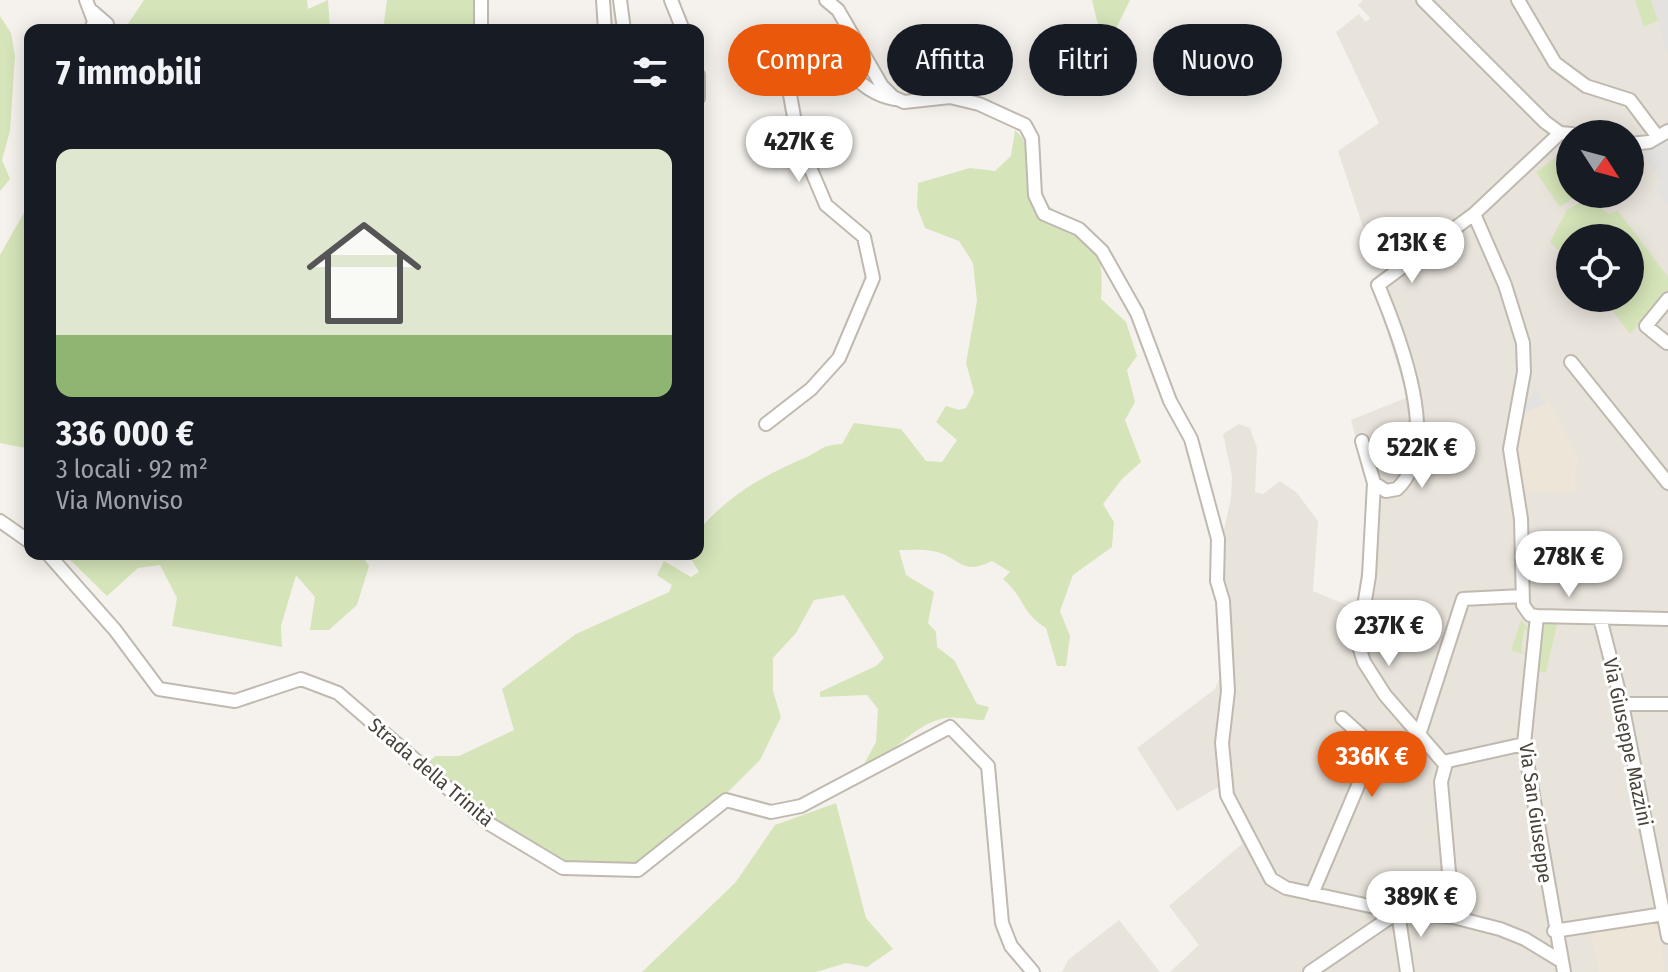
<!DOCTYPE html>
<html lang="it">
<meta charset="utf-8">
<style>
:root{--surface:#171b24;--page:#20242c;--text:#f1f3f6;--muted:#9ea1a6;--line:#363941;--accent:#ea580c}
body{margin:0;font-family:"Fira Sans Condensed",sans-serif;background:var(--page);color:var(--text);height:100vh;display:flex;flex-direction:column;font-size:30px;white-space:nowrap}
*{box-sizing:border-box;margin:0}
p{font-size:26px;color:var(--muted)}
.icon{flex:none;width:44px;height:44px;fill:none;stroke:currentColor;stroke-width:2;stroke-linecap:round;stroke-linejoin:round}
.map{position:relative;flex:1;overflow:hidden}
.sheet{position:absolute;left:24px;top:24px;width:680px;height:536px;display:flex;flex-direction:column;background:var(--surface);border-radius:16px;box-shadow:0 4px 20px #0003}
.sheet>*{flex:none}
.hud{position:absolute;left:728px;top:24px;width:760px;height:72px;display:flex;gap:16px}
.needle{width:52px;rotate:126deg}
.tools{position:absolute;left:1556px;top:120px;display:grid;gap:16px}
.tools a{display:grid;place-items:center;width:88px;height:88px;border-radius:50%;background:var(--surface);box-shadow:0 4px 20px #0003;font-size:40px}
.price{position:absolute;translate:-50% -68px;padding:0 18px;border-radius:28px;background:#fff;color:#222;font-size:26px;line-height:52px;filter:drop-shadow(0 2px 4px #0008)}
.price::after{content:'';position:absolute;left:50%;top:48px;width:24px;height:18px;margin-left:-12px;background:inherit;clip-path:polygon(0 0,100% 0,50% 100%)}
.price.on{background:var(--accent);color:#fff}
ul{padding:0;list-style:none}
li{display:grid;align-content:center;gap:16px;height:424px;padding:0 32px}
li+li{border-top:2px solid var(--line)}
li span{display:grid;place-items:center;height:248px;border-radius:16px;color:#555}
li>.icon{margin-inline-start:auto}
span .icon{width:144px;height:144px;fill:#fffc;stroke-width:1}
li b{font-size:34px}
h2{display:flex;justify-content:space-between;align-items:center;height:96px;padding:0 32px;font-size:34px}
.pill{padding:0 28px;border-radius:36px;background:var(--surface);box-shadow:0 4px 20px #0003;font-size:28px;line-height:72px}
.pill.on{background:var(--accent);color:#fff}
.map>svg:first-child{display:block}
</style>
<div class="map">
<svg width="1668" height="972" viewBox="0 0 1668 972">
<rect width="100%" height="100%" fill="#f5f2ed"/>
<path fill="#e8e3db" fill-rule="evenodd" d="M1363,0H1668V972H1170L1199,945L1169,906L1242,844L1220,786L1177,811L1137,748L1215,689L1221,675L1214,574L1231,498L1232,476L1223,434L1239,424L1250,428L1257,448L1255,492L1263,494L1280,481L1297,493L1318,521L1313,591L1356,609L1371,495L1351,420L1408,397L1376,297L1392,279L1371,251L1338,151L1379,123L1336,32L1359,14L1366,22L1370,18L1358,5ZM1570,134H1630V194H1570ZM1570,238H1630V298H1570Z
M1119,920L1160,972H1062L1068,960Z"/>
<path fill="#ede5d8" d="M1549,401L1580,462L1575,466V492L1521,491L1518,433L1523,414Z
M1657,918L1665,972H1599L1589,929Z"/>
<path fill="#d5e5b9" d="M144,0H307L308,9L328,0L330,30H124Z
M387,0H473L475,30H383Z
M1092,0H1130L1109,43L1097,21Z
M1635,0H1651L1658,20L1644,27Z
M0,16L11,33L15,56L10,131L2,160L10,179L0,191Z
M1015,130C1040,153 1029,169 1042,196C1050,214 1067,213 1081,225C1102,244 1103,273 1101,299L1126,322L1137,356L1127,370L1135,402L1125,420L1141,462L1122,479L1103,504L1114,522L1112,547L1073,575L1060,611L1070,636L1066,666H1057L1046,628C1021,612 1025,598 1003,579L1010,572L992,561C967,573 965,565 945,555C932,548 912,550 899,550L906,575L934,592L928,623L936,632L937,647L954,660L977,704L989,707L984,720C972,720 957,716 945,718C912,724 894,757 863,766L876,742L878,709L867,695L820,697V692L876,666L884,658L844,595L814,600L796,633L773,658V691L781,717L760,760L724,796L635,866L561,861L509,840L426,765L435,756H459L514,730L502,689L576,634L669,592L672,585L657,575L664,561L691,577L699,572L688,554H698V531C728,496 761,477 802,459C821,452 819,445 842,444L854,423L901,429L926,461L942,462L957,440L936,422L946,406L959,410L966,408L974,392L966,363L977,301L973,263L959,241L925,228L917,207L918,183L970,168L995,171L1011,156Z
M1555,158L1570,179V194H1579L1560,207L1536,172Z
M1588,198L1609,214L1618,211L1668,277V290L1630,334L1603,298H1630V238H1570V261L1550,242L1567,210Z
M30,202V449L0,443V255Z
M64,554H361L369,566L357,605L329,630H310L315,597L296,575L281,626L282,647L172,626L177,598L160,565L138,568L107,596Z
M1521,620L1530,631L1524,630L1521,651L1527,654L1511,651Z
M1558,620L1546,672L1535,671L1540,627Z
M836,803L866,918L893,949L867,967L846,963L816,972H642L735,883L775,825Z"/>
<path fill="#e4e2e0" d="M1651,0H1668V55L1658,20Z
M1668,136V206L1655,187L1662,184L1660,178L1643,153Z
M1536,390L1544,404L1523,414L1524,406Z"/>
<g fill="none" stroke-linecap="round" stroke-linejoin="round">
<g stroke="#c0b9b0" stroke-width="16">
<path id="street" d="M86,0L94,21L91,30
M481,0V30
M603,0L605,30
M620,0L624,30
M671,0L683,30
M826,0L838,10L882,86L893,97L904,102L950,97L979,104L1025,125L1032,138L1035,195L1044,214L1079,229L1102,251L1137,313L1170,401L1191,439L1218,539L1217,581L1223,601L1228,691L1222,743L1227,795L1271,879L1286,888L1398,912L1407,972
M1423,0L1545,122L1560,133L1572,134
M1518,0L1555,63L1586,86L1630,100L1657,136
M92,11L107,24L108,30
M698,75V98
M1630,144L1649,142L1668,131
M1474,214L1505,285L1523,343L1524,372L1510,449L1521,519L1523,605L1530,615L1537,616L1668,619
M1667,343L1646,326L1668,299
M1571,362L1668,483
M766,424L811,389L839,358L873,278L864,237L826,205L798,139L787,78L799,56L818,49C847,65 862,94 895,99
M1362,441L1374,483L1386,491L1397,489C1443,446 1399,335 1378,285L1474,214L1560,133
M1374,483L1369,576L1358,643L1364,662L1385,695L1443,762L1524,744
M0,521L30,542
M48,554L115,630L159,689L235,701L301,679L338,693L488,823L563,868L638,870L726,800L771,812L801,806L950,727L988,766L1002,923L1011,946L1033,972
M1537,616L1524,744L1564,972
M1600,618L1622,704L1668,937
M1622,704H1668
M1420,732L1463,599L1522,596
M1446,763L1441,782L1453,917
M1312,894L1371,755L1363,737L1342,718
M1554,931L1664,914
M1310,972L1398,912L1453,917L1500,929L1525,939L1561,961"/>
</g>
<use href="#street" stroke="#fff" stroke-width="12"/>
</g>
<g text-anchor="middle" dominant-baseline="central" stroke-width="6" stroke-linejoin="round" paint-order="stroke">
<g font-size="20" fill="#49423a" stroke="#fff">
<text transform="translate(1628 742) rotate(78)">Via Giuseppe Mazzini</text>
<text transform="translate(431 772) rotate(40)">Strada della Trinità</text>
<text transform="translate(1536 813) rotate(82)">Via San Giuseppe</text>
</g>
</g>
</svg>
<div class="tools">
<a><svg class="needle" viewBox="-14 -14 28 28"><path d="M0-13l5 13h-10z" fill="#e53935"/><path d="M0 13l5-13h-10z" fill="#9ea1a6"/></svg></a>
<a><svg class="icon" aria-label="locate" viewBox="0 0 24 24"><circle cx="12" cy="12" r="6"/><path d="M12 2v4M12 18v4M2 12h4M18 12h4"/></svg></a>
</div>
<b class="price" style="left:799px;top:184px">427K €</b>
<b class="price" style="left:1412px;top:285px">213K €</b>
<b class="price" style="left:1422px;top:490px">522K €</b>
<b class="price" style="left:1569px;top:599px">278K €</b>
<b class="price" style="left:1389px;top:668px">237K €</b>
<b class="price on" style="left:1372px;top:799px">336K €</b>
<b class="price" style="left:1421px;top:939px">389K €</b>
<div class="hud">
<a class="pill on">Compra</a>
<a class="pill">Affitta</a>
<a class="pill">Filtri</a>
<a class="pill">Nuovo</a>
</div>
<section class="sheet">
<h2>7 immobili<svg class="icon" aria-label="filters" viewBox="0 0 24 24"><path d="M4 7h16M4 17h16"/><circle cx="9" cy="7" r="2"/><circle cx="15" cy="17" r="2"/></svg></h2>
<ul>
<li><span style="background:linear-gradient(#dfe7d0 75%,#8fb573 0)"><svg class="icon" aria-label="home" viewBox="0 0 24 24"><path d="M3 11l9-7 9 7M6 9v11h12V9"/></svg></span><div><b>336 000 €</b><p>3 locali · 92 m²</p><p>Via Monviso</p></div></li>
</ul>
</section>
</div>
